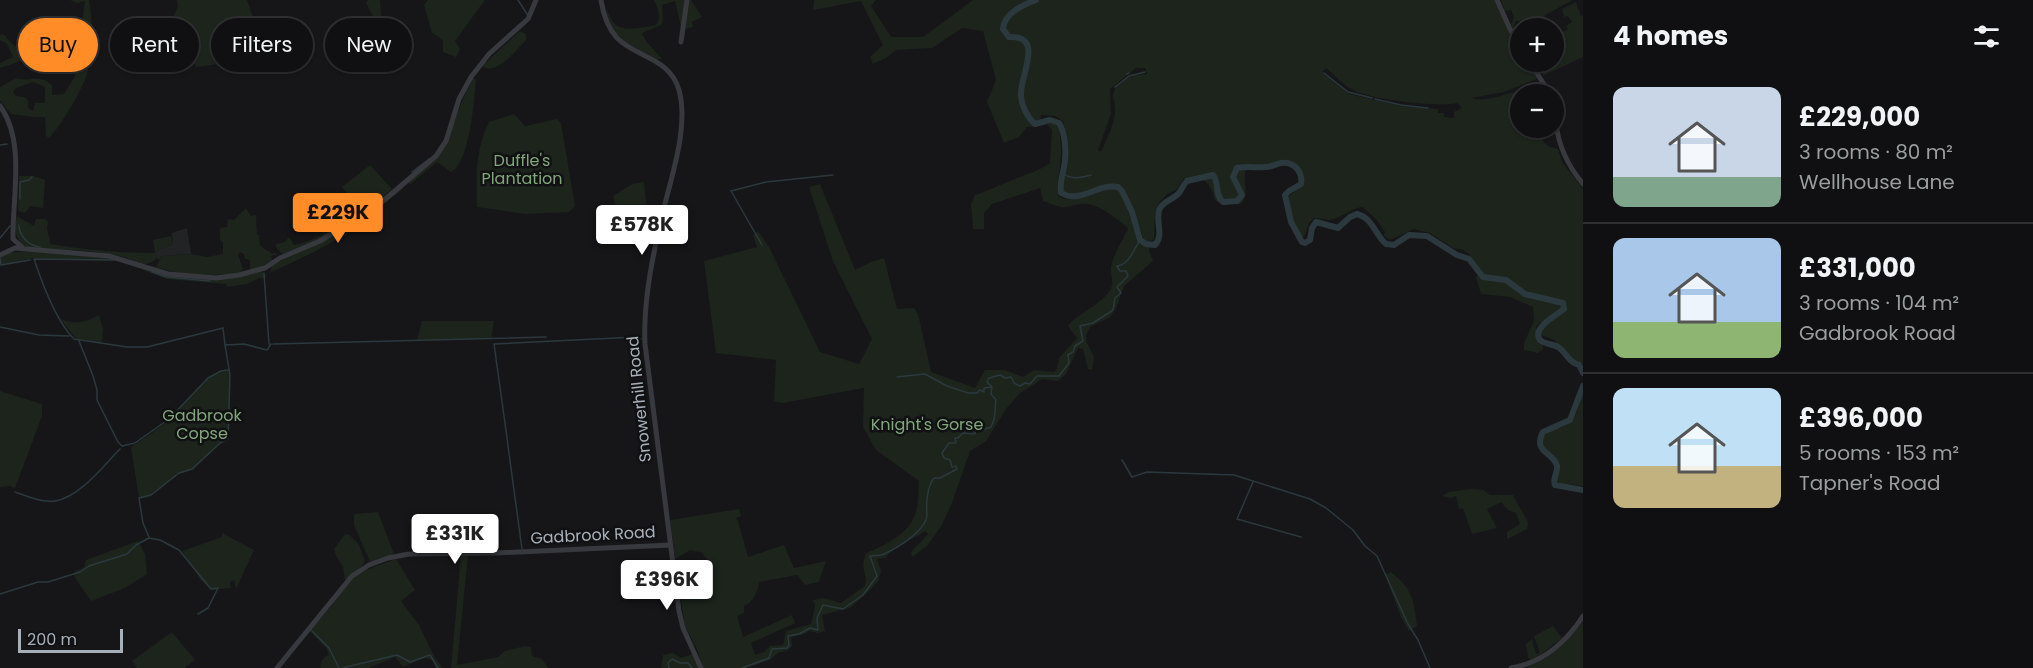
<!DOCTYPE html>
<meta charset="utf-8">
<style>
:root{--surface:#101012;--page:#19191b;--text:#f1f3f6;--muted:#9c9d9f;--line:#303032;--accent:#ff8c27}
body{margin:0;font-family:Poppins,sans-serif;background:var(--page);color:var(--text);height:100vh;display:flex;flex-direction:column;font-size:22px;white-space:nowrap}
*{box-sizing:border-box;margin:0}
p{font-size:20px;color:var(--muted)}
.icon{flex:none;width:33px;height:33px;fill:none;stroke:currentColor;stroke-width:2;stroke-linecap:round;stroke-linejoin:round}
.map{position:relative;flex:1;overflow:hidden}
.details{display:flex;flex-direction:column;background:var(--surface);width:450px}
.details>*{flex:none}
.hud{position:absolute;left:18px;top:18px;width:570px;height:54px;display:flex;gap:12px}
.controls{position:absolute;left:1510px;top:18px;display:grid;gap:12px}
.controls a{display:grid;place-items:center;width:54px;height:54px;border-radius:50%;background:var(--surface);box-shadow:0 2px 4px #0004,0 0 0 2px var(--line);font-size:30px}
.scale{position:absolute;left:18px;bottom:15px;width:105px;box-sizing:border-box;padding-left:6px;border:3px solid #a7b0ba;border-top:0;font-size:16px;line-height:21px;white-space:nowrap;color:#a7b0ba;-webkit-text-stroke:4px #111113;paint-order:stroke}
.price{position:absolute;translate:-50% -51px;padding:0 14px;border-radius:6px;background:#fff;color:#222;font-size:20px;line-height:39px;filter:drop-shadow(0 2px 3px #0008)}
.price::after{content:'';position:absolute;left:50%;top:36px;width:18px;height:14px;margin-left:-9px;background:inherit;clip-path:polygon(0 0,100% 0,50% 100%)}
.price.current{background:var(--accent);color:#111}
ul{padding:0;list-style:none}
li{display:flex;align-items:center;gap:18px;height:150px;padding:0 30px}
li+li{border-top:2px solid var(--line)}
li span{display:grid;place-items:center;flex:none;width:168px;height:120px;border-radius:12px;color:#555}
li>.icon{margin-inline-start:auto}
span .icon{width:72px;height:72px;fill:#fffc;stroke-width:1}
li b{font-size:26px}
h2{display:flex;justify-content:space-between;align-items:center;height:72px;padding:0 30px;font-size:26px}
.pill{padding:0 21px;border-radius:27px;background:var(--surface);box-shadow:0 2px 4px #0004,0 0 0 2px var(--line);font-size:21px;line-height:54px}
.pill.current{background:var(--accent);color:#111}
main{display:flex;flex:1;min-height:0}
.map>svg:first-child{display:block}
</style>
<main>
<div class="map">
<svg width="1583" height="668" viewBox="0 0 1583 668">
<rect width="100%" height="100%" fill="#161618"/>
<path fill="#222325" d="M187,228L191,254L162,256L159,260L157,258L155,253L157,251L173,244L172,233Z"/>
<path fill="#1c241c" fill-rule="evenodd" d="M70,0H89C93,17 92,52 88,70C85,86 61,126 49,138L46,136L45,117H34L11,114L0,101V87L16,78C30,83 37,73 52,85V95L64,94L75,76L79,58L65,51L66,45L74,44L76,34L81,32L85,1L77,3ZM33,82L45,87V103H35L33,111L28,108V101L25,97L16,96L13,92L16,88Z
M177,0H247L258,32L256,59L196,67L172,20L178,6Z
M368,0H380L383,36L390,53L385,60L381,59L377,53L372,14L366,3Z
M428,0H485L455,41L460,49L456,57L443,52V40L432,33L424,5Z
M654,0H691L702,17L692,22L693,27L684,29L681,27L675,1L662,5L663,20L661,25L644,32L642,34L646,41L662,59H656C626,41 616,44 605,8C609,13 611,21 616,25C625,32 646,27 656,25C662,17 658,8 654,0Z
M814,0H876L871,6L891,37H923L973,0H1496C1502,19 1521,42 1521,62H1528L1539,78L1504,92L1472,98C1487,104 1526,87 1542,81L1548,94H1521V128H1535C1544,137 1540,146 1558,149L1562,162L1583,189V365L1572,360L1554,340L1541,335L1545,323L1540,322L1536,327C1536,334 1536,341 1543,344V349L1538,353L1524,350V343L1534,321L1533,307L1510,297L1481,294L1476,277L1480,270L1474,265L1469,254L1463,250L1453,248L1430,233L1414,229L1390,240L1384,236L1385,232L1376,219L1362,207C1350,209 1342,218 1329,220C1324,220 1320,218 1314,218L1309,223L1305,235L1302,237C1295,225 1288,210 1289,196L1304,183V174L1291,161L1263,166L1248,164C1240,179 1251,193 1241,204C1202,205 1223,198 1204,180L1189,183L1184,178L1176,190L1167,194L1158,204L1155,213L1154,239L1148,242L1144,241L1134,212L1121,188C1102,177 1083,201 1063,193C1059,183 1064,174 1066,164C1067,151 1067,133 1063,121L1055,116L1041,115L1040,126L1027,127L1019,137L1004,143L987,102L996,80L983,31L962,28L932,48L896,50L886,58L873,64L870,57L883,45L861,1L813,10ZM1136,68H1145L1147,74C1136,74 1118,79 1114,91C1111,97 1116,104 1115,111C1115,123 1106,141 1101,152L1098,150L1111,114L1110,89ZM1326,68C1334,74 1342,84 1351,89C1367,99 1439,108 1457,103L1462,108L1454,112V118L1444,117V113H1438V109L1401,106L1349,94L1322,72Z
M1501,0H1573L1547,14L1533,28H1524L1527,25L1525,21H1516L1514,25L1515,30H1521V33L1515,32L1511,24L1514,17L1511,10L1505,11Z
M1576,2L1581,16L1583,15V57L1543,76L1541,69L1538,68L1533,62H1554V42L1560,36L1559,34L1568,29L1566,26L1572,22L1568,16L1564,17L1562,9Z
M520,31L526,34V40C516,50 496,77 482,66Z
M3,34C11,42 14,50 27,49L28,45L25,41L26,37L38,39L35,48L42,58L37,68L24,60L0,68V63L13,57L7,44L0,40V35Z
M473,78L476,80C474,101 470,163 451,172L437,162L409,185V181L435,160Z
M514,114L525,126L557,119L561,123L575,206L569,212L525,214L477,207C476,176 475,151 489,122Z
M1047,124H1055L1060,130C1059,139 1062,147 1061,155C1060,169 1057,181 1058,196C1078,208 1099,182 1120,191L1133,219L1137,238L1141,244L1150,246L1149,251L1153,261L1124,286L1116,308L1110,317L1090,327L1086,335L1087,343L1094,357L1092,370L1088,369L1083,349L1078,348L1066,374L1058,381L1042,379L1019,394L1006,409L986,441L970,451L952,503L942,525L927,546L912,557L911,552L928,534L925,531C913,540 893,545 886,558L877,559L881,571L878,581L871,589L850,608L822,615L825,631L818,633L809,631C804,636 798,634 791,638L792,646L788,650L778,653L770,660L747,668H703L697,649L685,626L680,593L707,580L710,574L707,571L709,561L703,555L704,553L690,550L675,559L674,548L675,545L673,543L670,520L739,509L741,516L736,518L738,521L748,557L784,545L794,568L826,561L819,582L805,585L797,575L759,582C758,591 753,603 744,606V613L737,616L743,637L792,615L795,623L751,643L755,655L764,652L770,646L783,645L786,631L811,624L815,605L813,600L824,598L841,603L865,586C868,571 859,571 866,553C884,546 908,534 915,515C919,505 918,492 919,481L876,450L863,427L864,388L782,403L774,401L776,360L716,353L704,261L757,247L753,235L758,231L769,247L820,352L859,364L872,339L833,261L809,187L820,184L855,270L871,262L884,258L897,309L914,308L918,314L931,372L975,388L985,370H1005L1023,377L1034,370L1054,372L1057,369L1059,358L1077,338L1068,326C1079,312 1100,306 1110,290C1115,282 1110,275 1111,267C1113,255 1123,240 1128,228C1116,218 1097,202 1081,204C1072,205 1066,209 1057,206C1052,205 1048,202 1043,201L1040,188L992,204L984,213V229H973L971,204L975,195C991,190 1005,182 1020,177C1032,172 1038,171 1050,163L1052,130Z
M370,165L392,189L375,204L360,210L359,214C335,230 310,248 282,254L276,247V244L285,242L289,237L294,245C320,240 338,225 357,207L342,187Z
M19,176H34L45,180L43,208L30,206L25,213L18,211Z
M644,182L646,203L653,209L650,224L648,227L620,232L612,229L608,220L615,205L613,196L632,184Z
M402,188H404L345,235L314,252L270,273L272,265L324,241Z
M246,208L251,216L256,215L257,235H259L260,246L273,254L275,252L277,255H273L271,257L273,261L254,270L250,269V260L245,259L244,254L240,252L238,254L243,269L241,273C213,276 182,276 156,267L162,256L191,254L207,257L223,254V242L220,240V228L227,227L228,219L234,220Z
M17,216L34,226L36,219H45L48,221L47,229L51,244C86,250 119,253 155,253L153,240L171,236L173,244L157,251L156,253L157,258C146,271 134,259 119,256C89,249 56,250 25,247C15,238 13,229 17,216Z
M29,251L120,259L167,275L217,279L261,271L266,276L265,278H259L247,284L227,287L226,284L167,279L120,261L33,258L0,265V257L5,253Z
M99,315L103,329L102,343L75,338L61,319C75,325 87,322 99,315Z
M422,321H494L491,339L417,340Z
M230,371L229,439L220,444L193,470L179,474L151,496L139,499L131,447C145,438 160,428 173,416C188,401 206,370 230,371Z
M0,391L42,404V416L15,488L9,486L0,487Z
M1583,393V486L1559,483L1556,480C1561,457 1554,461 1542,444C1544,426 1559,432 1570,423C1579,416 1578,402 1583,393Z
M1471,489L1483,490L1490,495H1513L1528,522L1527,529L1507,539V532L1520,524L1516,513L1508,510L1501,502L1487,509L1497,528L1472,534L1463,508L1459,509L1456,496L1451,498L1442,496L1449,492Z
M378,512L394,554L370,562L354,525V514Z
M222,533L254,550L236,589L234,580L230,582L231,588L211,590L200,579L182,551L222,537Z
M345,534L350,535L359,545L365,561C361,569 351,575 345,581L343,566L336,556L334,549Z
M138,541L145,554L147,574L125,588L91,601L75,578L73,573L84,567L86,560Z
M461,555H468L457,665L498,657L505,651L525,646L531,647L532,656L542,659L548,668H451Z
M396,559L415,590L401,601L419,625L435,658L443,668H436L432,660L425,658L403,667L395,657L369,668H320L322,660L329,654L326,648L310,631L332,605L333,600L358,573Z
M1391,572C1413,589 1414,601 1417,626L1409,631L1401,617L1385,575Z
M1583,619V668H1525C1550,658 1568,641 1583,619Z
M1553,626L1562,638L1532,661L1528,657L1526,644L1532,639L1536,654L1540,653L1534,636Z
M172,632L195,660L185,668H137L132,661Z
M673,653L681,658L693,654L699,668H661L663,655Z"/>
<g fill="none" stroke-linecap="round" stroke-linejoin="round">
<path stroke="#2b393e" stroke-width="1.5" d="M518,0L527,14
M1324,73L1348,92L1372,98
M1127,74L1129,73
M1115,87L1129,76L1145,72
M1375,99L1401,105L1428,108
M0,145L7,144
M412,172L429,159
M1062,173C1072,180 1080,178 1091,175
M30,179L32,177
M20,199V182L29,180
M19,225C19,236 29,246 40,247
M350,231L372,213
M0,238L10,226
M762,245L731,191L766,182L833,175
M0,258L1,265L30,260
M113,260L34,259C42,283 56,321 74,339L127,347H147L223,328L225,345L244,344L267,350L271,344
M152,272L166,277L210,281
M264,273L269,344
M0,327L39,335L69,336
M79,341L93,376L97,390V400L118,442L122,446
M273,344L546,337
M897,377L925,374L947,386L968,393H977L980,390L984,392V388L991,387
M1580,393L1583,394
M508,445L494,344L636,337L641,339
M122,446L135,443L169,419L208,378L221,371L228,370
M508,446L522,549
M1122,460L1132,477L1147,472L1234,475L1310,499L1326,508L1353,530L1365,546L1377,556L1408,624L1418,640L1430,668
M1253,482L1237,519L1301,537
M15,492C27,496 42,503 55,501C80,497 104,465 120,449
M149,537L143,523L139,498L151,495L179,473L192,469L220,443L228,439L230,375L225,345
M0,594L38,582H48L80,572L89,566L127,554L136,545L149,538L160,540L179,550L211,589L218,588L208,608L198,614
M311,630L329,648L339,668
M342,668L397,655L410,662L430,655L438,668
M669,668L668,663L672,659L680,663H688L692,668
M742,668L769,658L772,649L787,648L789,645L788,636L799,634L810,628L818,630L817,618L823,605L843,609L863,595L877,576L870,556C874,555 880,556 884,554C899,547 927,530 927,514C926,503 927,487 934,478H940L957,469L956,466L952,467L950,460L944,458L942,453L949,443H956L955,438H958L963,433L975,434L976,427L985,429L991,427C997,416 994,410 996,400L991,394L992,387L987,382L989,378L1000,375L1005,378L1011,377L1014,383L1020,386L1025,383L1030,384L1037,376H1059L1069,363L1068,355L1073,352L1075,346L1083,341L1080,326L1093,323L1113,310L1115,298L1121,293L1117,287L1128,276L1126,271H1120L1117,266C1129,265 1134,249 1140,240"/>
<path stroke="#2b393e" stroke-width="6" d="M1036,0C1023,5 1004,13 1003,29L1009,37C1045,35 1020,76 1021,94C1021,105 1027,117 1035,124L1050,120L1059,123C1065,132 1066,150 1065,160C1064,172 1059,181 1061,193C1080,204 1098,183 1118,187L1122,191L1132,212L1140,240L1146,244L1155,245C1165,234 1154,220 1160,208C1165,200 1174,199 1179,193C1182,189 1183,185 1187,181L1213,175C1220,184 1214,194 1223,202L1237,201L1242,195L1233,177L1237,168C1247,166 1256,168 1266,167C1271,167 1276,164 1281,163C1294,161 1303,172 1301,184L1289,191L1285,195L1291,222L1302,242L1305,243L1310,240L1312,228L1316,222L1338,228L1350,217L1357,214C1373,218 1375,235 1386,244L1394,245L1409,235L1427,236L1457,255L1469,259L1483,277L1506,280L1525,294L1563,303L1564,309C1558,314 1531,328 1540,340C1544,344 1553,344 1558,347C1567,353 1568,362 1579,365L1583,373
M1583,386L1570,420L1543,432C1532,453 1554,452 1557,466C1558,473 1552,478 1555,485L1583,490"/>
<path stroke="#37393e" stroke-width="5" d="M601,0C603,13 608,28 617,38C637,58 670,58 679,90C690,130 668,185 660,225C651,263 643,305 645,344L679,611L683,628L701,668
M1497,0L1510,29L1521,47
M681,42L687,0
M1530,62L1550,94
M1554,105C1555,111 1555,117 1556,124C1559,148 1568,166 1583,184
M0,106C25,140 13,194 13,234V239L22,247
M0,255L15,248L109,256L168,274L216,278L239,275L265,268L280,258L320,241L376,207L436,156L446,141L459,99L471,77L489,54L528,19L536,0
M277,668L352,576L369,565L388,558L409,554L496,553L671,545
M1511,668C1542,663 1566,642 1583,616"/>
</g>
<g text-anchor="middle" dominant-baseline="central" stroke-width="5" stroke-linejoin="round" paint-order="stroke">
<g font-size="16" fill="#82a67c" stroke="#111113">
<text x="522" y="160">Duffle's<tspan x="522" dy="18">Plantation</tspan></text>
<text x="202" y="415">Gadbrook<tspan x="202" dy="18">Copse</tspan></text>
<text x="927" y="424">Knight's Gorse</text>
</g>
<g font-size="16" fill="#a7b0ba" stroke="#111113">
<text transform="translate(639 399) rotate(-96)">Snowerhill Road</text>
<text transform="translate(593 535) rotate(-3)">Gadbrook Road</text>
</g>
</g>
</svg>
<div class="controls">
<a>+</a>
<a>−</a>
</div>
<div class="scale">200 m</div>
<b class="price current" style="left:338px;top:244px">£229K</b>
<b class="price" style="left:642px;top:256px">£578K</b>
<b class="price" style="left:455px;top:565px">£331K</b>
<b class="price" style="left:667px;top:611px">£396K</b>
<div class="hud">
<a class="pill current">Buy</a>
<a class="pill">Rent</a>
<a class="pill">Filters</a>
<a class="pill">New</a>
</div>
</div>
<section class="details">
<h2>4 homes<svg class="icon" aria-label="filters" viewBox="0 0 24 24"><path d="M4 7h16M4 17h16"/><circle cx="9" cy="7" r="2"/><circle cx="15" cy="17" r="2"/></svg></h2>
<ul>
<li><span style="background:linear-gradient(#c9d6e8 75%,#7fa58c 0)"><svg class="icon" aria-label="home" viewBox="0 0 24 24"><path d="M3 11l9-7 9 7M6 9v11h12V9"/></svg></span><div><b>£229,000</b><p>3 rooms · 80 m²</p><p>Wellhouse Lane</p></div></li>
<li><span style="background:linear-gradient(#a9c7e8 70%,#8fb573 0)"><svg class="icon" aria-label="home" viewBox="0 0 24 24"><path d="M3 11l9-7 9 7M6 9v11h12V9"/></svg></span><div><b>£331,000</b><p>3 rooms · 104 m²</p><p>Gadbrook Road</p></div></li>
<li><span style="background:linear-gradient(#bfe0f5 65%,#c2b280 0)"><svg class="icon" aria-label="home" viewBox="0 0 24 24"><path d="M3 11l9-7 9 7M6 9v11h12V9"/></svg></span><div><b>£396,000</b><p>5 rooms · 153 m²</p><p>Tapner's Road</p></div></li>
</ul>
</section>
</main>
